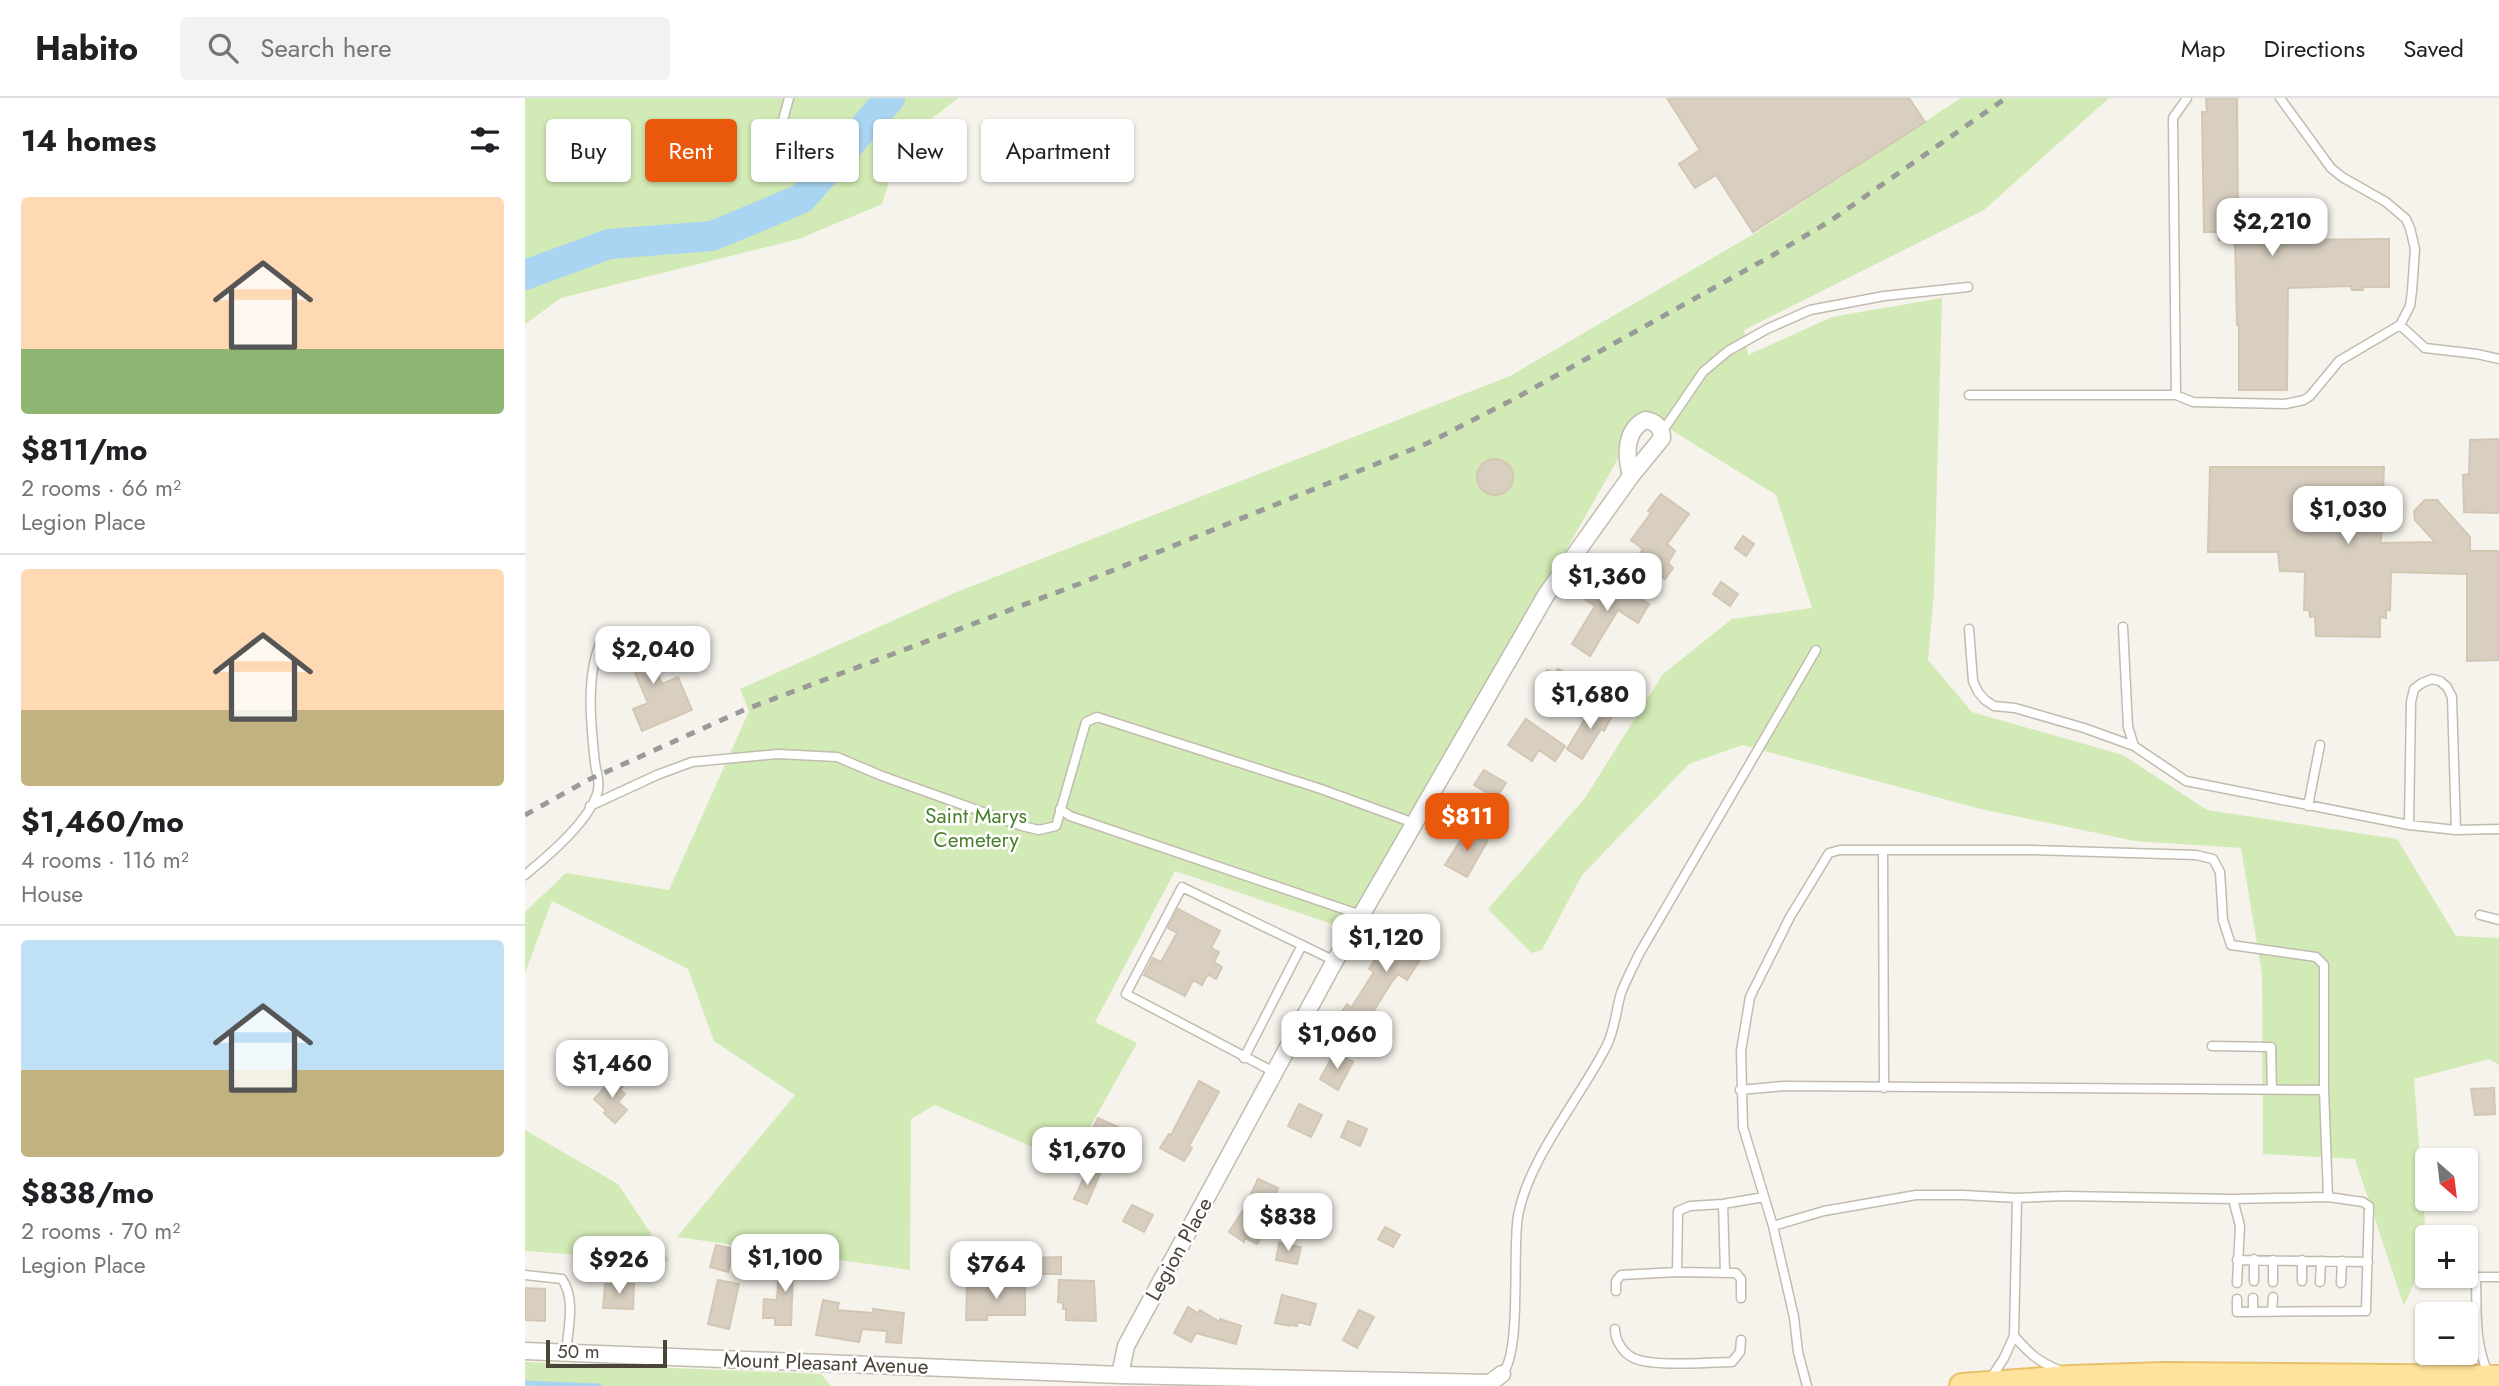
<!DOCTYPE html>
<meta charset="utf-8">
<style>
:root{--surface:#fff;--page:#f2f2f2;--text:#202124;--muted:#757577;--line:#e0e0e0;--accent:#ea580c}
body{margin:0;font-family:Jost,sans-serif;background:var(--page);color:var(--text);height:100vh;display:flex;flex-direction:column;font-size:26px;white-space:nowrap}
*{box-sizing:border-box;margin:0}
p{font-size:23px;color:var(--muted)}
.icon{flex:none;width:38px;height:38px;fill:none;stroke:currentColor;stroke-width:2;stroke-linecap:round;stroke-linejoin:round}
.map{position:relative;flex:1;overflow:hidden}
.panel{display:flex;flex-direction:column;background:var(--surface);width:525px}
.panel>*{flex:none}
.hud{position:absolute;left:21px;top:21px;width:665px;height:63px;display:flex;gap:14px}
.needle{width:46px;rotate:152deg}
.controls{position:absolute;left:1890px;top:1050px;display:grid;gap:14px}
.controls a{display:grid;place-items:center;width:63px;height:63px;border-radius:7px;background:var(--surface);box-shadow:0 2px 5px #0004;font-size:35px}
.scale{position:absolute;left:21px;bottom:18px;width:121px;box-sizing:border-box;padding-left:7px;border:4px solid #4b4439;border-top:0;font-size:19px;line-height:24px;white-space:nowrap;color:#4b4439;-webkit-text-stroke:5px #fff;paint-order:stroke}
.price{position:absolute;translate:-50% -60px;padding:0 16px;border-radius:14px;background:#fff;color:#222;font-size:23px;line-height:46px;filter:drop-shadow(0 2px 4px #0008)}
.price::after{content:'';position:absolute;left:50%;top:42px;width:21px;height:16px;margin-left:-10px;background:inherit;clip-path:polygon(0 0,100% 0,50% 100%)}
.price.on{background:var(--accent);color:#fff}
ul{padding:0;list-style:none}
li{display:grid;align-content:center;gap:14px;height:371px;padding:0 21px}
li+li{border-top:2px solid var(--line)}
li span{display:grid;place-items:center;height:217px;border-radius:7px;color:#555}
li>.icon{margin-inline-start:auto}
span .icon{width:126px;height:126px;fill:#fffc;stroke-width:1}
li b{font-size:30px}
h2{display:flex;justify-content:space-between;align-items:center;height:84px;padding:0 21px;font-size:30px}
.pill{padding:0 24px;border-radius:7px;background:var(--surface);box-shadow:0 2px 5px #0004;font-size:24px;line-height:63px}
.pill.on{background:var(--accent);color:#fff}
header{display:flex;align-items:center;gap:42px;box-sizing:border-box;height:98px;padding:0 35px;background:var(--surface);border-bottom:2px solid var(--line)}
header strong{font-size:33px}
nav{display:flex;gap:38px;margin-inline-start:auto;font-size:24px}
.search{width:490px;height:63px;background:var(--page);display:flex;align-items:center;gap:18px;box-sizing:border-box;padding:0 24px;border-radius:7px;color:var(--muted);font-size:26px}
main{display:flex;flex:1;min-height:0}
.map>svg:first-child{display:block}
</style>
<header>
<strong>Habito</strong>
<div class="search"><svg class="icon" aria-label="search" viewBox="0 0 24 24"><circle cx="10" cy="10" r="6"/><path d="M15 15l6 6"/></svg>Search here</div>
<nav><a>Map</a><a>Directions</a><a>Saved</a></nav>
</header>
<main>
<section class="panel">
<h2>14 homes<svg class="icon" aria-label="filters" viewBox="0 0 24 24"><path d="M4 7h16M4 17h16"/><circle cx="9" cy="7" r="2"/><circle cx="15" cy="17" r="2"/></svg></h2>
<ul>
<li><span style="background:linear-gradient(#ffd9b3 70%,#8fb573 0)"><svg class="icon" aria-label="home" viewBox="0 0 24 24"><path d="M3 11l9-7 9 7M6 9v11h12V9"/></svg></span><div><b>$811/mo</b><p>2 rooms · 66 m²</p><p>Legion Place</p></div></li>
<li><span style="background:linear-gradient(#ffd9b3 65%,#c2b280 0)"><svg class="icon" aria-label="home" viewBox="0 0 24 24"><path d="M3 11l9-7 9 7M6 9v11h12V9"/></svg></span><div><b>$1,460/mo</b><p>4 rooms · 116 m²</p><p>House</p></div></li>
<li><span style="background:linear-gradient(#bfe0f5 60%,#c2b280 0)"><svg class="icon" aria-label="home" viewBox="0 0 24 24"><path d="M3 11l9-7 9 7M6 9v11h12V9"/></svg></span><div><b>$838/mo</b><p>2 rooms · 70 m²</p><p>Legion Place</p></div></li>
</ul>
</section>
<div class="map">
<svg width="1974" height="1288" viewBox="0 0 1974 1288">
<rect width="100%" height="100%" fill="#f6f3ec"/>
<path fill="#d2eab5" d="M0,0H433L377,44L357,106L274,141L36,200L0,226Z
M1436,0H1584L1459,112L1219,232L1223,257L1307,219L1417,200L1409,494L1403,562L1447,614L1598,657L1682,712L1872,741L1931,838L1974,840V967L1964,961L1889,981L1902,1154L1879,1208L1830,1061L1738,1056L1737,876L1716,750L1610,743L1456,711L1217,647L1164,666L1057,777L1017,852L1006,855L963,811L1060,700L1138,576L1207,521L1287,510L1251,397L1119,315L825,832L650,773L570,924L612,945L545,1065L410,1007L386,1021L385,1172L152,1139L270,997L189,943L163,871L27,803L0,875V814L41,775L144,792L224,613L215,591L434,493L985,278L1232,134Z
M0,1032L93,1086L144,1163L0,1153Z
M0,1264L296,1276L306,1288H0Z"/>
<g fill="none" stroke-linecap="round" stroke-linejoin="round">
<path stroke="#a9d4f2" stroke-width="5" d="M0,1285L74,1288"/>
<path stroke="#a9d4f2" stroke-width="30" d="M0,177L84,146L187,138L276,101L365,0"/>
</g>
<path fill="#d8cfc1" stroke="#d3c7b4" stroke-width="2" d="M1142,0H1384L1400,24L1228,134L1191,77L1170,90L1154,66L1175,52Z
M1681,0H1712L1713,122L1762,123V142L1864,141V189H1838V192H1827L1826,188L1763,190L1762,292H1714V227H1712L1710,142H1694V134H1679L1677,14H1682Z
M1974,341V415L1939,414L1938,377L1944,376L1945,342Z
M952 379a18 18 0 1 1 36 0a18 18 0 1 1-36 0Z
M1685,369H1859L1856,445L1910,444L1890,422L1889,413L1900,402H1912L1945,439V453H1974V562L1942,563V476L1866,474L1865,512H1861V520L1855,519V539L1791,538L1790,518L1785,519L1784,512H1779L1780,474L1755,473L1753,454H1683Z
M1136,396L1164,416L1142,446L1150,453L1143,465L1148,470L1140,481L1112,459L1118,451L1106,442L1126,415L1123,413Z
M1218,438L1229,446L1221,458L1210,450Z
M1071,482L1087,492L1091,485L1124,506L1113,525L1093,512L1065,558L1047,546L1070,508L1059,501Z
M1196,484L1213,496L1205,508L1188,496Z
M112,529L137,586L153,579L167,612L117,633L108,611L123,605L94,537Z
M1033,571L1064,587L1057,601L1046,595L1040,607L1014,593L1015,591L1013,590L1022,572L1029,575Z
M1069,606L1088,616L1079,633L1076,631L1057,661L1042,651Z
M1001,621L1040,648L1030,663L1014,652L1007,663L983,647Z
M959,672L981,685L971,700L949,687Z
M943,730L963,742L942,779L920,767Z
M653,811L695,833L686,850L694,854L689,864L697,869L691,881L684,877L681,879L677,887L668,882L660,898L619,877L628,860L636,864L652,835L643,830Z
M874,825L887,834L889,831L907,843L882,882L873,876L866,885L834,936L812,921L822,906L826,910L849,874L844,871Z
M810,954L828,964L813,992L795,981Z
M89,980L98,988L95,992L100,996L93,1004L102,1012L90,1025L79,1015L81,1012L69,1001Z
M674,983L694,994L664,1048L667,1050L659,1063L635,1050L644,1036L646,1037Z
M1969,990L1970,1016L1950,1017L1946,991Z
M774,1006L797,1017L786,1039L763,1028Z
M573,1020L593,1029L587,1041L567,1032Z
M823,1023L842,1031L835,1048L816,1039Z
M563,1071L575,1076L562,1106L549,1101Z
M733,1081L753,1090L734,1132L739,1135L732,1146L720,1140L719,1144L704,1134L719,1111Z
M607,1107L628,1117L619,1134L598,1123Z
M860,1129L875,1137L868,1149L853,1141Z
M754,1145L776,1149L772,1166L751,1162Z
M191,1147L209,1151L203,1174L185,1169Z
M536,1159V1176H501V1160Z
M267,1161L283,1164L281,1180L268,1178L266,1227H250V1220H238L239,1201L252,1202L254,1171L265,1173Z
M193,1182L214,1186L204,1231L183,1226Z
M484,1182H500V1217H462V1222H441L442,1188L477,1189V1187H484Z
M534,1182L569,1183L571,1223L541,1222V1211H538V1205L533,1204Z
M80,1186H109L108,1211L78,1210Z
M0,1190L20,1191V1223L0,1222Z
M757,1197L791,1206L785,1227L773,1224L772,1228L766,1227L765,1228L750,1225Z
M298,1202L314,1205L312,1212L348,1215V1211L379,1215L376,1245L361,1244L362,1233L337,1231L334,1244L291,1237Z
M663,1209L673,1215L675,1212L695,1224V1221L716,1228L711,1246L671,1235L666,1244L649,1235Z
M834,1212L849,1219L832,1250L818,1242Z"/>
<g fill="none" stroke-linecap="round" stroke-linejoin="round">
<g stroke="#c2bbae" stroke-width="11">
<path id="service" d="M253,40L264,0
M1875,227L1900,250L1952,256L1974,261
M1444,297H1651L1668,304L1760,306L1779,302L1785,298L1814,263L1875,227L1885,208L1887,193L1890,151L1885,130L1881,121L1861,104L1817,79L1806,70L1755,0
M1651,297L1648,20L1662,0
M1137,334L1178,274L1203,253L1242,231L1285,212L1359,198L1443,189
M1598,529L1603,629L1609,648
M1444,531L1448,583L1453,594L1460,602L1469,608L1490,610L1559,630L1609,648L1661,683L1884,727L1931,732L1974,731
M65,708L132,677L167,664L253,656L312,659L357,678L497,728L514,732L531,728L561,624L572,619L796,691L889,725
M1783,708L1795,647
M535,711L545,718L836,817
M1884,727L1886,604L1889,591L1897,585L1907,581L1915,583L1922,589L1927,599L1931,732
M1315,752H1505L1671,757L1688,761L1695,774L1698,822L1706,847L1791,859L1799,867V992L1803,1099L1708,1101L1539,1098L1492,1100L1438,1097H1391L1299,1113L1248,1128L1218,1029L1216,953L1225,899L1265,819L1304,755Z
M1358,752L1359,990
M0,777C23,758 67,721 73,692C75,683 71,673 70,665C66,628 60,575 77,542
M1955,817L1974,822
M1687,948L1746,949L1747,991
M719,960L777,847
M749,974L601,896L657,789L810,863
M1215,992L1259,988L1799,992
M1708,1101L1715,1128L1712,1185
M1198,1106L1200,1174
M1248,1128L1269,1219L1273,1254L1282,1288
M1712,1162L1843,1164
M1152,1174L1211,1175L1216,1181V1200
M0,1177L37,1181C51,1201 43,1231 41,1254
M1729,1183V1161
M1777,1183V1162
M1748,1184V1162
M1795,1184L1796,1163
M1816,1185L1817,1163
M1091,1193V1183L1096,1177L1152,1174L1153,1113L1165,1108L1198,1106L1239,1099
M1712,1201V1214L1841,1213L1844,1108L1838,1104L1803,1099
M1728,1214V1200
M1747,1214L1748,1199
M1090,1231C1090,1243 1099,1257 1111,1261C1131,1269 1183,1264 1207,1264L1215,1254L1216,1242
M1489,1238C1505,1256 1512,1263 1536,1273
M977,1276C997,1256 987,1151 993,1118C1004,1059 1055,1001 1082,947C1090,931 1091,912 1096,895C1101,882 1108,869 1114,856L1291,552
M1964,1277C1949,1246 1952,1213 1951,1179H1974
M1466,1280L1479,1260L1489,1238L1492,1100"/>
</g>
<g stroke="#c2bbae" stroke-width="19">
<path id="minor" d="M1120,322C1130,323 1137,330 1137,340L1106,378C1101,359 1099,333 1120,322Z
M0,1253L595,1277L965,1285L977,1276
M595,1277L601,1248L807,868L1021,497L1106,378"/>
</g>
<g stroke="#e6c16a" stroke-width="28">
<path id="primary" d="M1437,1288L1546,1280L1638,1277L1974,1280"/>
</g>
<use href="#service" stroke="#fff" stroke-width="8"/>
<use href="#minor" stroke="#fff" stroke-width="16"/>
<use href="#primary" stroke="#ffe39c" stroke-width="24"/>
<path stroke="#9a9a9a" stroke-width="5" stroke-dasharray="9 9" stroke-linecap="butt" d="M0,717L63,682L219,612L554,486L903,345L989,301L1248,157L1305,123L1481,0"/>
</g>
<g text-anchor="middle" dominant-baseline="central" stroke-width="5" stroke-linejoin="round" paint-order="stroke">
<g font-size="21" fill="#4a7f2a" stroke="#fff">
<text x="451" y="718">Saint Marys<tspan x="451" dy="24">Cemetery</tspan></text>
</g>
<g font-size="21" fill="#4b4439" stroke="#fff">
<text transform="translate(654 1151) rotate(-61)">Legion Place</text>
<text transform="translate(301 1265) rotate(2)">Mount Pleasant Avenue</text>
</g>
</g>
</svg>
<div class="controls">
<a><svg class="needle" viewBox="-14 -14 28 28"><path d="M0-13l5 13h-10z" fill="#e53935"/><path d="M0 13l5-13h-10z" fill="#757577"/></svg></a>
<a>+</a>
<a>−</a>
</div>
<div class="scale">50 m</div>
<b class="price" style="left:1747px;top:160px">$2,210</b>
<b class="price" style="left:1823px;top:448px">$1,030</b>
<b class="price" style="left:1082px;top:515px">$1,360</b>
<b class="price" style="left:128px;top:588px">$2,040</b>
<b class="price" style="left:1065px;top:633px">$1,680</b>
<b class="price on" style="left:942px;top:755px">$811</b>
<b class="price" style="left:861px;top:876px">$1,120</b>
<b class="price" style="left:812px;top:973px">$1,060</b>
<b class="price" style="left:87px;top:1002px">$1,460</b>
<b class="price" style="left:562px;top:1089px">$1,670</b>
<b class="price" style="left:763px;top:1155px">$838</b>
<b class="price" style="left:260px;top:1196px">$1,100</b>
<b class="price" style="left:94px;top:1198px">$926</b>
<b class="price" style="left:471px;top:1203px">$764</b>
<div class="hud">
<a class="pill">Buy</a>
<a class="pill on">Rent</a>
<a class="pill">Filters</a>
<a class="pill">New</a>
<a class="pill">Apartment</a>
</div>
</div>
</main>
